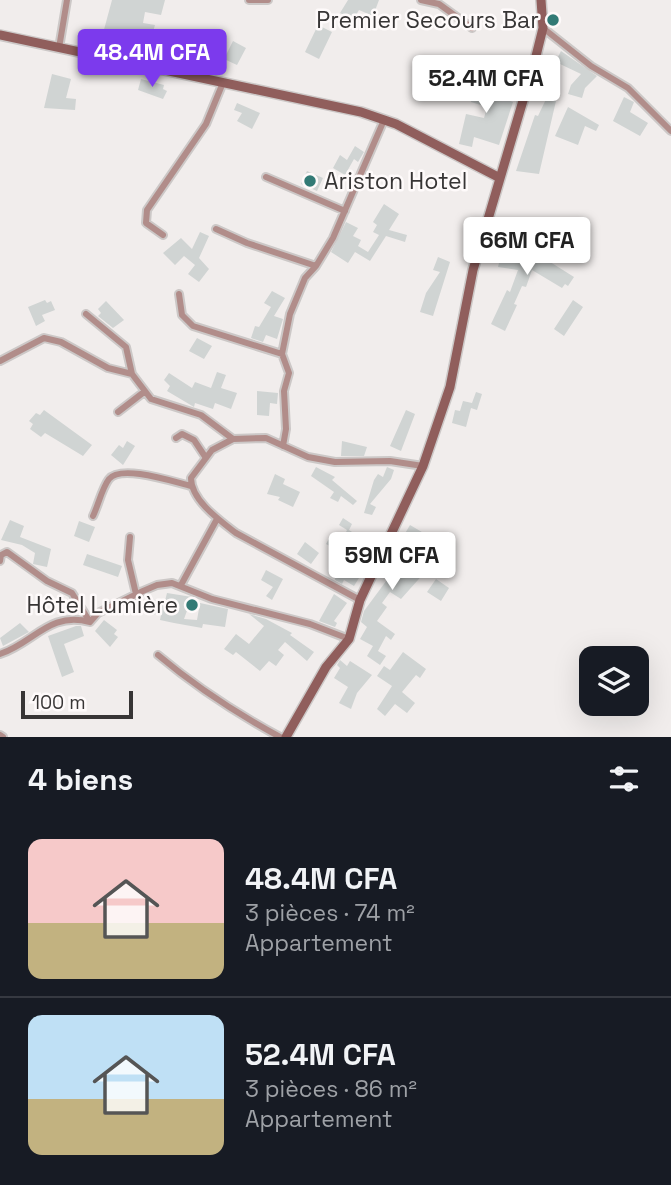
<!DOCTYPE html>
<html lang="fr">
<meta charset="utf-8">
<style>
:root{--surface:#171b24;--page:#20242c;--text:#f1f3f6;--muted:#9ea1a6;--line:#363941;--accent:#7c3aed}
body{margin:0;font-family:"Space Grotesk",sans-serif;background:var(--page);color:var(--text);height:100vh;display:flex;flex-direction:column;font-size:26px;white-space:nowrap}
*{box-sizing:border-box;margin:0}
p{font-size:23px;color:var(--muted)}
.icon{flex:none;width:38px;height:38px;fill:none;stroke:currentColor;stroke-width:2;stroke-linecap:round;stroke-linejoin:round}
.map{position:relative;height:737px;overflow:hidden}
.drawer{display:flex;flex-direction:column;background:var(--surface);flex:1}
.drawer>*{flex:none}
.fabs{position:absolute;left:579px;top:646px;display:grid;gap:14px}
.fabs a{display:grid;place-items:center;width:70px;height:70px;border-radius:14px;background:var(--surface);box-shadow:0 7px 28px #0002;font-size:35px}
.scale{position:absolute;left:21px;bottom:18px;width:112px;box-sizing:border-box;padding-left:7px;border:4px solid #373535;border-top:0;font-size:19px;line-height:24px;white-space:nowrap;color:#373535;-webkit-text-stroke:5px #fefafa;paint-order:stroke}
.price{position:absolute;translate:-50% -60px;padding:0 16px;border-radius:7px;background:#fff;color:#222;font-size:23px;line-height:46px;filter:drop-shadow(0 2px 4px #0008)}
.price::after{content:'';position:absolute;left:50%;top:42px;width:21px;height:16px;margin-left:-10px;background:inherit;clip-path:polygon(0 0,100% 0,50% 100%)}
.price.active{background:var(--accent);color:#fff}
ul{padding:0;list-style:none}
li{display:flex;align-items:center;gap:21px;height:175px;padding:0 28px}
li+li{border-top:2px solid var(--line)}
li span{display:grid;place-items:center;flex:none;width:196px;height:140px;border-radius:14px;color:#555}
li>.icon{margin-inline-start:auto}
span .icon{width:84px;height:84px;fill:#fffc;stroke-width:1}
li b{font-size:30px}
h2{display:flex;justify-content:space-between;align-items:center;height:84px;padding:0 28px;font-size:30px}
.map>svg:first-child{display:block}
</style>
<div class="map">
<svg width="671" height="737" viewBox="0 0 671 737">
<rect width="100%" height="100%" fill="#f1edec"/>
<path fill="#d0d4d3" d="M112,0H165L161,15L145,12L143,23L155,25L150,42L127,37L126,43L102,37Z
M348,0H379L373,16L359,10L353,20L340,13Z
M318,25L332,32L319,59L305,52Z
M233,41L246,48L237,65L224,59Z
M561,51L597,76L585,88L582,98L568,94L571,85L581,74L560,64L550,89L541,87L547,68L552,69Z
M479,72L492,75L487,93L513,102L499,145L474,137L472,147L459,144L466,114L484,118L487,107L471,102Z
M52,74L71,79L66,98L76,99L75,110L44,108Z
M141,79L164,85L163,89L167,91L163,99L138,90Z
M547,97L556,101L539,174L516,171L535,115L538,116Z
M624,97L634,102L630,112L648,123L640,136L613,121Z
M237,103L260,113L252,129L237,121L242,113L234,110Z
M568,107L599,125L596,131L585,126L578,145L555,136Z
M355,146L364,152L358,162L354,159L345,175L333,168L340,155L347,160Z
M307,171L323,178L317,191L301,184Z
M384,204L399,214L389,230L407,235L405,242L386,236L370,261L355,252L348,263L331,252L346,222L358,228L353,236L361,240L358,246L368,252L379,235L373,232L377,225L373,222Z
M200,232L209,236L199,258L209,269L199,282L188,274L195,265L184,256L175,265L163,253L181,238L192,249Z
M527,232L544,237L539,255L574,277L568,286L565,284L562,288L532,270L526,287L522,286L514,304L517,305L505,331L491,324L507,290L510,292L518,270L498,267L502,251L511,254L509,261L521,263Z
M438,257L450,262L433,316L420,312L426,293L440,272L433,270Z
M272,291L285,298L274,316L283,319L277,339L266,335L263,342L251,338L255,326L259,327L271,307L264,303Z
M45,300L47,303L51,301L55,310L42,315L45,321L36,326L28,307Z
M573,300L583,307L564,336L554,329Z
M106,301L124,320L113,328L98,316L101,313L98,309Z
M197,338L212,346L204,359L189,351Z
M217,372L226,375L221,388L237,393L231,409L215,403L213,409L195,403L194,407L167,391L170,386L164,380L169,373L192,388L195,382L211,388Z
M257,391L278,393L277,404L270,403L269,416L257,415Z
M476,392L482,394L477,410L471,408L466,427L452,423L455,410L460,411L463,401L472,403Z
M44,410L92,445L83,456L45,433L41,437L30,429L33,424L29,421L36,413L40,415Z
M406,410L415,414L401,451L390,446Z
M127,441L135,446L123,465L111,455L119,445L123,448Z
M342,441L367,447L364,456H341Z
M316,467L335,477L332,480L357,501L353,505L341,496L338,502L330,498L334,492L311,476Z
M387,467L394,470L391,479L370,504L376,507L372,515L364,513L374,480L378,474L383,477Z
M275,474L285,479L283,484L300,492L293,507L278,500L280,497L267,494Z
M343,518L352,524L349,530L366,541L351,573L359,578L354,586L344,580L342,584L335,580V575L350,556L326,544L331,535L342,541L347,530L339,525Z
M10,520L24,526L20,537L51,549L47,567L33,564L35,553L22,545L1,540Z
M79,521L95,527L89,542L74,536Z
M410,525L427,535L419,548L414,544L404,558L426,571L401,599L390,592L382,603L387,607L377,621L395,634L391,640L386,636L378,651L386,656L380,665L367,656L373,646L360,639L367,627L361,622L364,611L395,569L387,564Z
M305,542L319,553L311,564L297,554Z
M87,554L122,566L118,577L83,565Z
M266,570L283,579L272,600L266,596L273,587L261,580Z
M436,579L449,588L441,601L427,592Z
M167,593L192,597L184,619L197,620L200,603L228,609L225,627L203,624L202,628L174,623L160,620L161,615L145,613L146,599L165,601Z
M334,594L347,603L334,621L337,623L335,627L319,621Z
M249,614L266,619L292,633L290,635L314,652L307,661L285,642L278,650L284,655L276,666L269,661L260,671L236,652L233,655L224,649L236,634L249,644L264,626Z
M104,620L117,630L114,634L118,637L110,647L95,631Z
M20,623L29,632L3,646L0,638Z
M76,626H81L84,636L64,644L74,672L62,677L48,636Z
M403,652L426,669L420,678L416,675L402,692L415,703L407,713L395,704L385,716L377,709L392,686L377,676L384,666L390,670Z
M340,660L347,666L350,661L372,675L357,693L351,709L339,703L348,687L334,678L340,668L337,665Z"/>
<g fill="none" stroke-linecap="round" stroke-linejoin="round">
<g stroke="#ccc8c7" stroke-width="10">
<path id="street" d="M249,0H268
M421,0L439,4L472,28
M543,28L591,66L628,88L671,131
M59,48L67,0
M266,177L345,211
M216,229L247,243L316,266
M163,235L146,223L147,210L206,124L222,85
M179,294L182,315L193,326L282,354
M86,314L126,347L132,374L151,399L201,415L233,439
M0,361L44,338L61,342L108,368L132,374
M118,412L144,392
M176,438L182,434L194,440L206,458
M283,446L286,429L284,391L289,373L282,354L290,314L305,278L316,266L333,238L384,120
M93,516C98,506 102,488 109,479C121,464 174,482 191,486
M130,537L128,560L136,594
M0,561L1,555L7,552L47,581L72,593L90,622
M181,585L217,519
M360,600L236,533C219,520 191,500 191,478L212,450L233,439L266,438L308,457L335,462L390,461L423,466
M90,622L98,613L143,591L157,585L172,583L212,599L310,624L349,639
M0,654C34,643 49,611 90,622
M158,655C196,687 236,713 280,737
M0,735L3,737"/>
</g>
<g stroke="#ccc8c7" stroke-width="12">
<path id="secondary" d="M0,35L361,112L396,124L498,177
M286,737L326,667L349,639L360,600L423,466L450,387L473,270L535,60L543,28L541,0"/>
</g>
<use href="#street" stroke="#b18d8a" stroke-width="6"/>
<use href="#secondary" stroke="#905e5c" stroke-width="9"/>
</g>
<g fill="#327a75" stroke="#fefafa" stroke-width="2.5">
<circle cx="553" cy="20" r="7"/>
<circle cx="310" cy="181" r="7"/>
<circle cx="192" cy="605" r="7"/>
</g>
<g text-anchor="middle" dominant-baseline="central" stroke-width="5" stroke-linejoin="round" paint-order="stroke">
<g font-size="23" fill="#373535" stroke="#fefafa" text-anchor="end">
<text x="539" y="20">Premier Secours Bar</text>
<text x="324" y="181" text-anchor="start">Ariston Hotel</text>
<text x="178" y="605">Hôtel Lumière</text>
</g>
</g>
</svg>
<div class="fabs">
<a><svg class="icon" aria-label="layers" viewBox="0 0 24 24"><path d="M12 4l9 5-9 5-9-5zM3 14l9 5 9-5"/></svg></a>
</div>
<div class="scale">100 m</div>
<b class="price active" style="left:152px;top:89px">48.4M CFA</b>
<b class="price" style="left:486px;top:115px">52.4M CFA</b>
<b class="price" style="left:527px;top:277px">66M CFA</b>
<b class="price" style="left:392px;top:592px">59M CFA</b>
</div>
<section class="drawer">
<h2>4 biens<svg class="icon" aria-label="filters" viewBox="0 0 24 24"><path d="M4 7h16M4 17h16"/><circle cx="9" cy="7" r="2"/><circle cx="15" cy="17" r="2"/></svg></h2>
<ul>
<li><span style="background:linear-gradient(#f6c9c9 60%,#c2b280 0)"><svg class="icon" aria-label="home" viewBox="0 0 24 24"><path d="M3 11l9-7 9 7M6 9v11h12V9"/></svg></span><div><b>48.4M CFA</b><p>3 pièces · 74 m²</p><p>Appartement</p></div></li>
<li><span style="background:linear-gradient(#bfe0f5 60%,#c2b280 0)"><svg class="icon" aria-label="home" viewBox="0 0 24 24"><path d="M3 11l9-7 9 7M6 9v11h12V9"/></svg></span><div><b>52.4M CFA</b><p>3 pièces · 86 m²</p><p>Appartement</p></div></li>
</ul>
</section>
